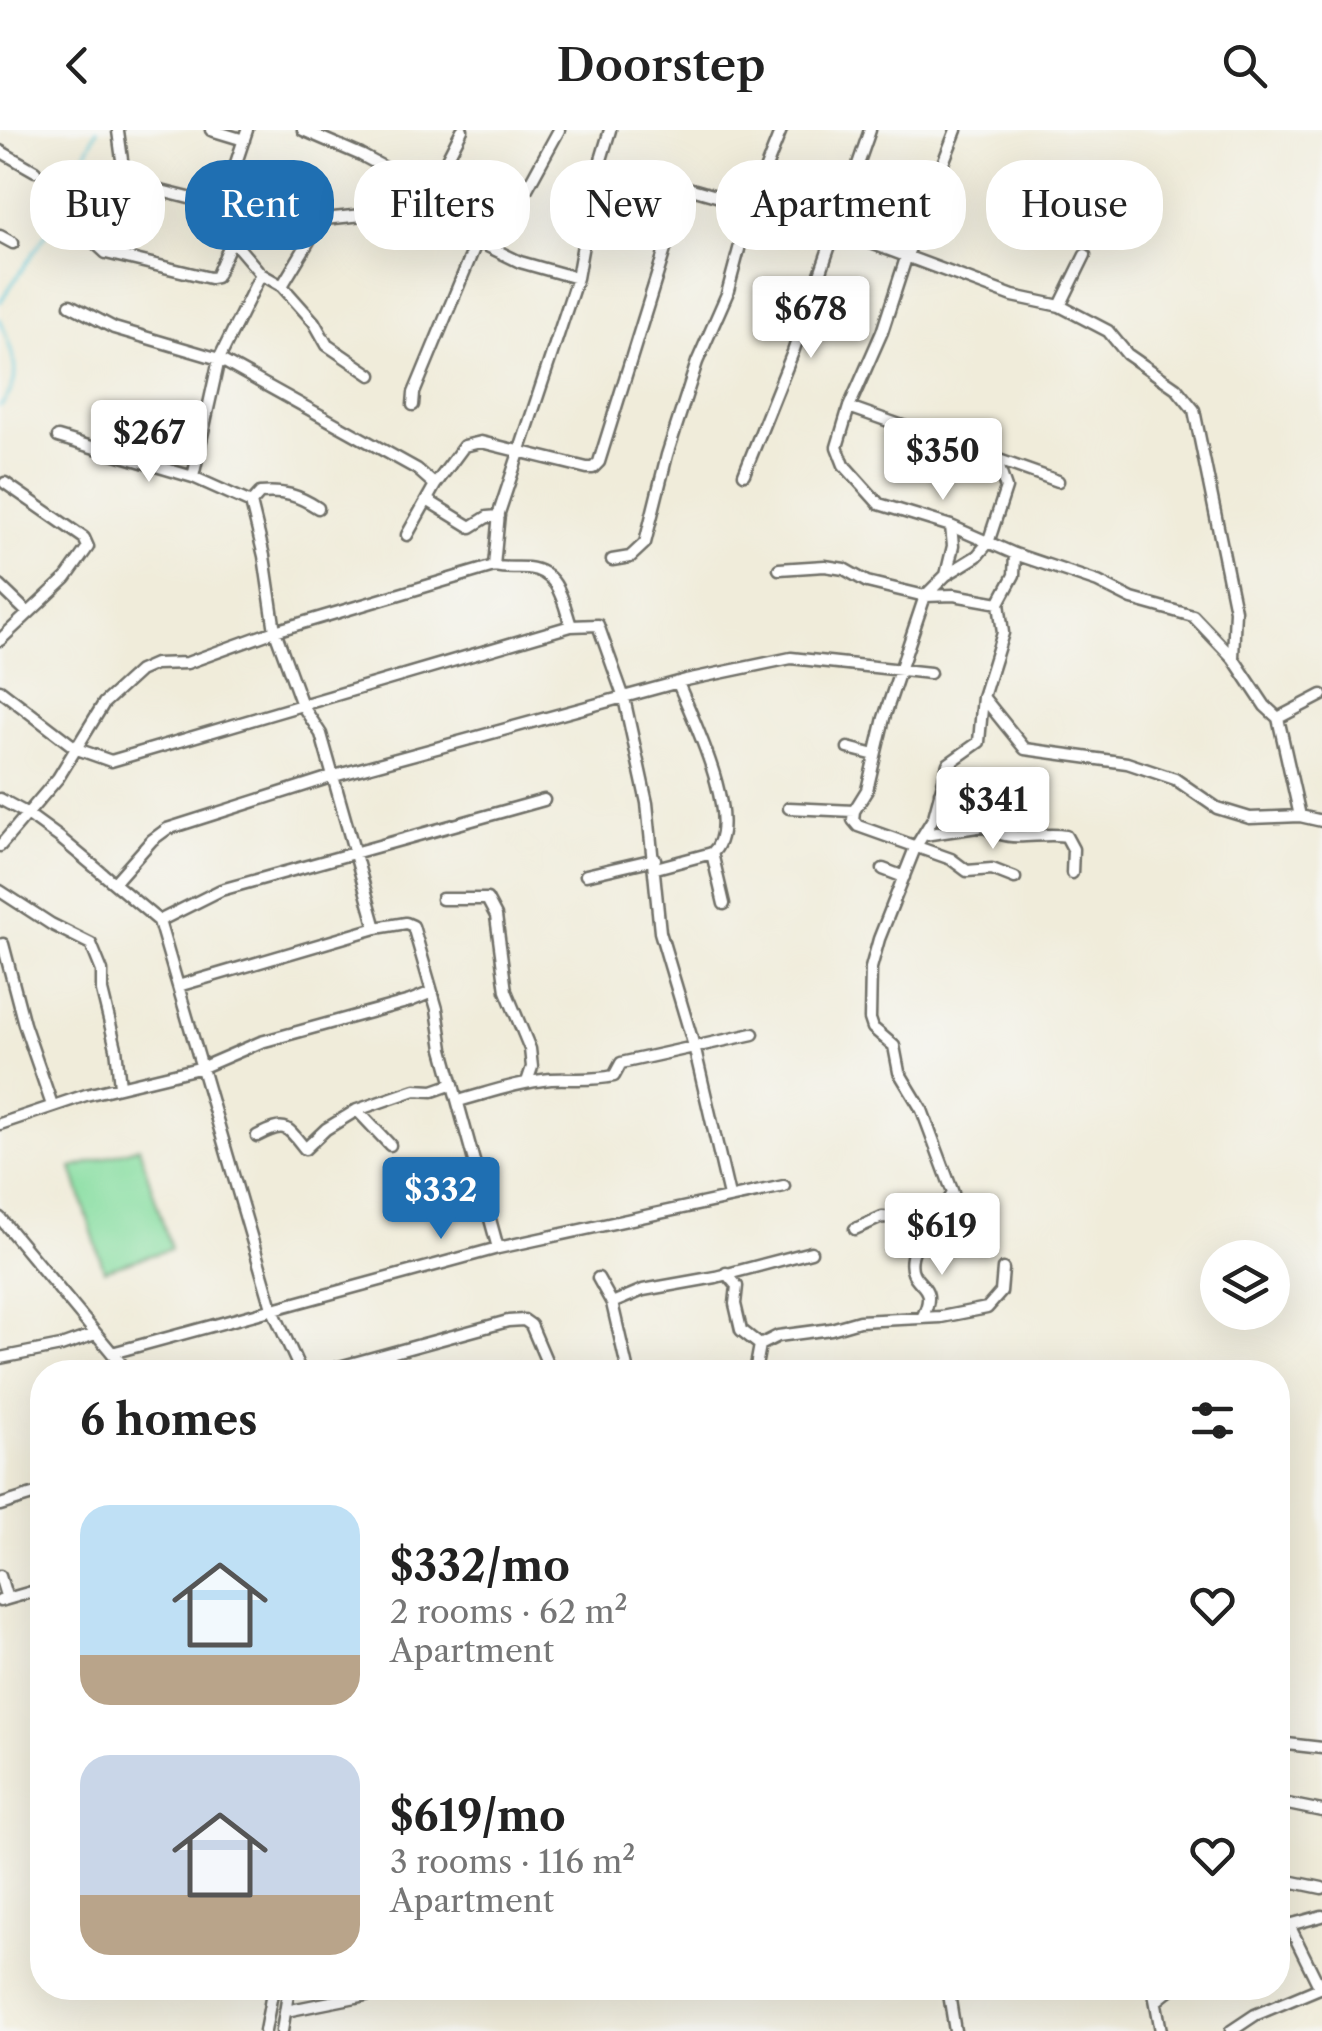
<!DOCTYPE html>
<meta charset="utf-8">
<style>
:root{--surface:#fff;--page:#f6f6f6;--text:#222;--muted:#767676;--accent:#1f6fb2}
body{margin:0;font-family:"Libre Caslon Text",serif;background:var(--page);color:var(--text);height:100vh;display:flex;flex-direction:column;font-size:38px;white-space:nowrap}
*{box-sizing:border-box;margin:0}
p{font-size:32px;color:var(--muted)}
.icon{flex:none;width:55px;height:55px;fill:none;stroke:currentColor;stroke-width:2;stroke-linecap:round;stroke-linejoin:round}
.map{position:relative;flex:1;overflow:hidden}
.side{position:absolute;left:30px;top:1230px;width:1260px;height:640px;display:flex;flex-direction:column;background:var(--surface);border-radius:40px;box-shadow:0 10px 40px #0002}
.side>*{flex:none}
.top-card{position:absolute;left:30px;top:30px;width:1262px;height:90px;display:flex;gap:20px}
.tools{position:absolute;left:1200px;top:1110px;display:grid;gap:20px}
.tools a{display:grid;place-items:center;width:90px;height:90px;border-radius:50%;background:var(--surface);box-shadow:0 10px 40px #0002;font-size:50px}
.price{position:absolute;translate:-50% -85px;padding:0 22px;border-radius:10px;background:#fff;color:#222;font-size:32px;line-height:65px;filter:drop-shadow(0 2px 5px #0008)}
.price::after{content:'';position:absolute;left:50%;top:60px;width:30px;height:22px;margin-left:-15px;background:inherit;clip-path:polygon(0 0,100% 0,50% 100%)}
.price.on{background:var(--accent);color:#fff}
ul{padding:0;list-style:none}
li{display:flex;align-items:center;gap:30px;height:250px;padding:0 50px}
li span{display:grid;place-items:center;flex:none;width:280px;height:200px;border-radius:30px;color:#555}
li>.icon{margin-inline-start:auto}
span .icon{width:120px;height:120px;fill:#fffc;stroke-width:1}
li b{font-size:42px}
h2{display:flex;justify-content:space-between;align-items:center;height:120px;padding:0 50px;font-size:42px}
.pill{padding:0 35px;border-radius:40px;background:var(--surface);box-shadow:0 10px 40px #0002;font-size:35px;line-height:90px}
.pill.on{background:var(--accent);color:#fff}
header{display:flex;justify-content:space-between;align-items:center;height:130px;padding:0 50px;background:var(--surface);font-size:45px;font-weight:600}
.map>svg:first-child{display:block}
</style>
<header><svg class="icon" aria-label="back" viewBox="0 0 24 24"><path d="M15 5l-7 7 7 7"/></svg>Doorstep<svg class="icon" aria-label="search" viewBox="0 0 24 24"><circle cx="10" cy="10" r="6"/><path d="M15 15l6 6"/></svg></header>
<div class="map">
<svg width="1322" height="1901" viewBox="0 0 1322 1901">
<rect width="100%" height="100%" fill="#f6f6f2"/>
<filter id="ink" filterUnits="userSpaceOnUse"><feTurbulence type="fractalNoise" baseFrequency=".01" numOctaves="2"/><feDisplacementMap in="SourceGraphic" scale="20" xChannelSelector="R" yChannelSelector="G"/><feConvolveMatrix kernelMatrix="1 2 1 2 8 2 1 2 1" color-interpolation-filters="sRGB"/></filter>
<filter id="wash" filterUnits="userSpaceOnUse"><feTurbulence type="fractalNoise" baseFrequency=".0048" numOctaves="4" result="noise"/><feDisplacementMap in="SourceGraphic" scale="40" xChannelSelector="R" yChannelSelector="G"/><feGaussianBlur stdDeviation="2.25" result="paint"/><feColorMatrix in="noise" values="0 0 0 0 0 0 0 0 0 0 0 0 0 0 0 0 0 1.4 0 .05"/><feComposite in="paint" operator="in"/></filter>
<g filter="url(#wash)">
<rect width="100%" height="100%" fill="#f0ecda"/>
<path fill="#87dea1" stroke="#598466" stroke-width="2.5" d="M139,1017L171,1119L104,1140L72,1038Z"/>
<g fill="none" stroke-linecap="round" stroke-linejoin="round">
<path stroke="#60c9db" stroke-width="2.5" d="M0,172L49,100L97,0
M0,189C11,221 27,248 0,276"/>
</g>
</g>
<g filter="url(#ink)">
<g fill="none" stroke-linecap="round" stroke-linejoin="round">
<g stroke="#706f68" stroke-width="15">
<path id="minor" d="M211,0L244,10
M303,0L361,25L430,62L477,111L520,132L577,148
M956,0L906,128L882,202L849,277L837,317L844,335L879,374L951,396L1015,424L1098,452L1132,469L1193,486L1233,528L1265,576L1278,588L1322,565
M118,1L124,44L133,54L233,79L314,90L315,101L282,156L261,144
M0,21L35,41
M314,90L392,82L430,62L462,0
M80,99L106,123L210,148L216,147L232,110
M0,106L13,113
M494,119L559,0
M282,156L314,192L327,215L371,245
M70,175L114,198L219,229L417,339L435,355
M1060,176L1085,125
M413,275L414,263L477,111
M849,277L996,329L1006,358L988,413L977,426L946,445
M58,307L193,347L251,373
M996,329L1058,351
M744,344L793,222L870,0
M193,347L219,229L261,144L232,110L233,42L247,0
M427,370L471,397L487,387L499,386
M251,373L264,426L275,501L302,575L321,604L376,798
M251,373L260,363C284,361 298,365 318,378
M951,396L953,416L946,445L925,466L884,588L867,660L854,681L853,690L858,696L951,729L967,741L992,739L1015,748
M407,405L435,355L464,316L481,312L587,338H593L599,332L668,110L688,58L836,100L1013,166L1060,176L1108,201L1127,224L1176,258L1194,280L1235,480L1233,528
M612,430L630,427L645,413L667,325L697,232L727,164L750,78L781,0
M494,436L499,383L577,148L594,53L610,0
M779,439L825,436L844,439L867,452L925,466L954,465L999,473
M0,456L28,483
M0,510L66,448L88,417L84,408L5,353
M0,560L77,619L111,631L571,496L598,495L624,568L647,673L660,802L694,916L729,1066
M983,567L1025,619L1127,633L1175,649L1217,678L1250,688L1300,686L1322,691
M1278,588L1300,686
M848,618L875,625
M940,662C958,676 978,698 1001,704C1020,710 1045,702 1066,706L1073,719L1072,743
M0,669L26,683L59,707L159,791L272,1178L301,1242
M789,678L854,681
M924,705L984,696
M0,716L58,648L104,573L139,541L155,534L187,533L275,501L494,436C506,439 516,437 528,438C559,441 563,472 571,496
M712,723L724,774
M656,738L712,723C745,694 692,587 678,553
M883,739L904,747
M586,745L655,729
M114,753L152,710L167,699L334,646L686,550L791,528L930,543
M0,761L51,794L91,814L102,841V861L116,918L120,956
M442,769H487L496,786L506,861L530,919L532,937L527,952
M159,791L221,760L544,670
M3,814L24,894L52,975
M178,856L376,798L406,793L413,796L437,879L443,919L498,1118
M458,971C488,963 519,952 551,949C572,948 592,951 614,946L621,933L753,904
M357,980L390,1015
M0,994L86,965L203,937L261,912L410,871L432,862
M257,1006C286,991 287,996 305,1019L326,999L357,980L415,960L433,961L453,954
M0,1088L128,1242
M855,1099L882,1087L932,1090L942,1082L953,1063L922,980L899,942L894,916L873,898L870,889L871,838L879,809L915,718L934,687L948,634L979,612L983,567L1003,503L999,473L1014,445L1015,424
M726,1143L737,1156L735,1174L741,1200L760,1215L755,1242
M598,1148L612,1173L628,1242
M612,1173L643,1160L716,1147L811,1122
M922,1188C942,1149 906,1159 912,1127C914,1116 926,1100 932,1090
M760,1215L778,1206L831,1199L859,1191L941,1187L987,1178L1001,1162L1003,1139
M112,1223L498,1118L784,1056
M0,1228L61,1216L95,1204
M321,1242L508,1191L524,1190L531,1195L551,1242
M0,1375L42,1362
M0,1446L7,1469
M0,1471L42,1459
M1278,1613L1322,1618
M1278,1672L1322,1681
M1278,1681L1284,1750
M1279,1749L1322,1758
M1288,1793L1320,1858
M1278,1798L1322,1786
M948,1858L955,1901
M1153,1858L1161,1901
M1156,1871L1172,1858
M286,1881L401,1858
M265,1901L273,1858
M282,1901L289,1858
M1231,1901L1255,1885L1322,1857"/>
</g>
<use href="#minor" stroke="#fff" stroke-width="10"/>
</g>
</g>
</svg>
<div class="tools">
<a><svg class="icon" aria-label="layers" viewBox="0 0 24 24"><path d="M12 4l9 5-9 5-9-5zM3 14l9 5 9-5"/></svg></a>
</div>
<b class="price" style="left:811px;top:231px">$678</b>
<b class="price" style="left:149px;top:355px">$267</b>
<b class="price" style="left:943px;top:373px">$350</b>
<b class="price" style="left:993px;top:722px">$341</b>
<b class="price on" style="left:441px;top:1112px">$332</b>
<b class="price" style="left:942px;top:1148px">$619</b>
<div class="top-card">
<a class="pill">Buy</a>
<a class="pill on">Rent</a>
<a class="pill">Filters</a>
<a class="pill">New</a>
<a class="pill">Apartment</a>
<a class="pill">House</a>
</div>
<section class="side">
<h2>6 homes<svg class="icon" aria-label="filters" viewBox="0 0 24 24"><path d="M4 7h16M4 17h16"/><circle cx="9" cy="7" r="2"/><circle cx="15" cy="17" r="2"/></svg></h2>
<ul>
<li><span style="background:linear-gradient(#bfe0f5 75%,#b9a48a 0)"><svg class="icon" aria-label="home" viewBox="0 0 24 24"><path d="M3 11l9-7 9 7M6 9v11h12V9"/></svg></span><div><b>$332/mo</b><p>2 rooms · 62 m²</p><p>Apartment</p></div><svg class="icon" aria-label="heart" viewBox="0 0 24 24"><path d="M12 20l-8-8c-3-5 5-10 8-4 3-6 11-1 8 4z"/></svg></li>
<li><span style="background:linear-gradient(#c9d6e8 70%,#b9a48a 0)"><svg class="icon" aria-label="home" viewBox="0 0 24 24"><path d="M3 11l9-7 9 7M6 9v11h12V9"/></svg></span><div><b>$619/mo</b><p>3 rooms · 116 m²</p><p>Apartment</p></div><svg class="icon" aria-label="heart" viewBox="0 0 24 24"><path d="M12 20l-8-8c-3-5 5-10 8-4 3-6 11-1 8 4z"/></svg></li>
</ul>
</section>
</div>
